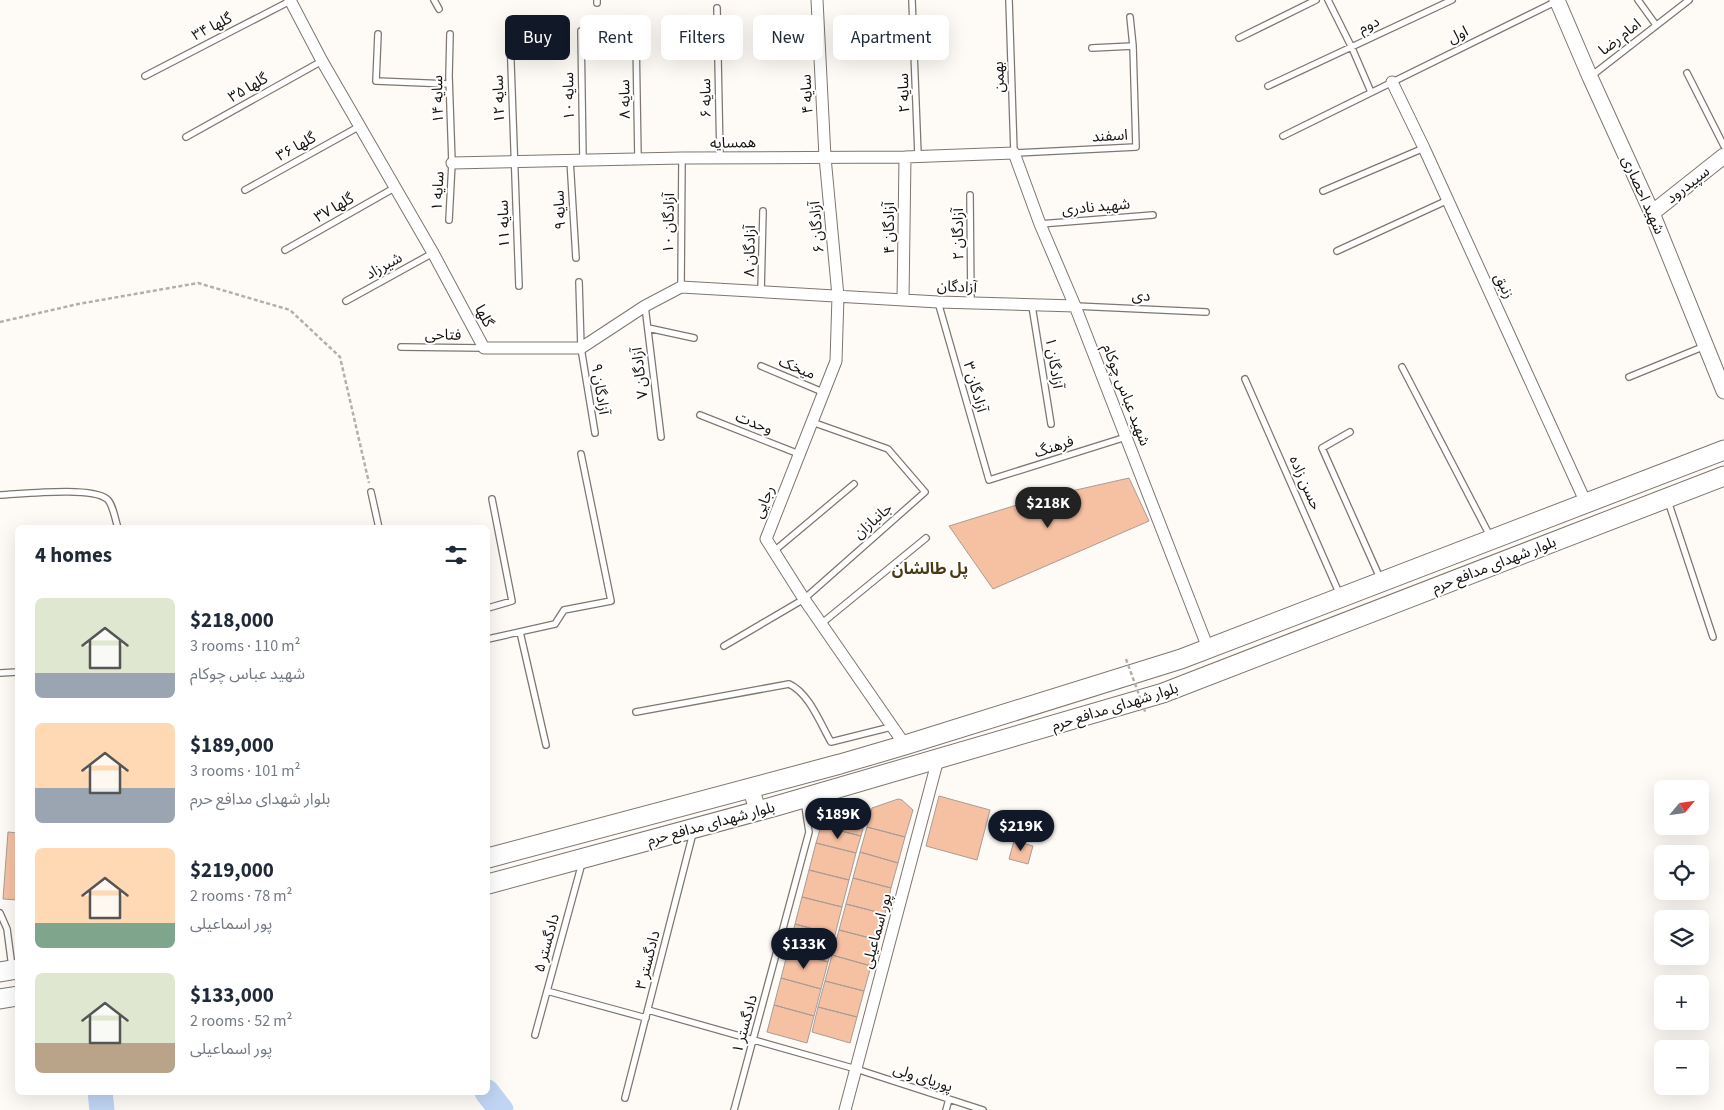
<!DOCTYPE html>
<meta charset="utf-8">
<style>
:root{--surface:#fff;--page:#f6f6f7;--text:#1f2937;--muted:#747a83;--accent:#111827}
body{margin:0;font-family:"Source Sans 3","Noto Sans Arabic",sans-serif;background:var(--page);color:var(--text);height:100vh;display:flex;flex-direction:column;font-size:19px;white-space:nowrap}
*{box-sizing:border-box;margin:0}
p{font-size:16px;color:var(--muted)}
.icon{flex:none;width:28px;height:28px;fill:none;stroke:currentColor;stroke-width:2;stroke-linecap:round;stroke-linejoin:round}
.map{position:relative;flex:1;overflow:hidden}
.sheet{position:absolute;left:15px;top:525px;width:475px;height:570px;display:flex;flex-direction:column;background:var(--surface);border-radius:8px;box-shadow:0 5px 20px #0002}
.sheet>*{flex:none}
.hud{position:absolute;left:505px;top:15px;width:475px;height:45px;display:flex;gap:10px}
.needle{width:32px;rotate:61deg}
.tools{position:absolute;left:1654px;top:780px;display:grid;gap:10px}
.tools a{display:grid;place-items:center;width:55px;height:55px;border-radius:8px;background:var(--surface);box-shadow:0 5px 20px #0002;font-size:25px}
.price{position:absolute;translate:-50% -42px;padding:0 11px;border-radius:18px;background:var(--accent);color:#fff;font-size:16px;line-height:32px;filter:drop-shadow(0 1px 2px #0008)}
.price::after{content:'';position:absolute;left:50%;top:30px;width:15px;height:11px;margin-left:-8px;background:inherit;clip-path:polygon(0 0,100% 0,50% 100%)}
.price.current{background:#222;color:#fff}
ul{padding:0;list-style:none}
li{display:flex;align-items:center;gap:15px;height:125px;padding:0 20px}
li span{display:grid;place-items:center;flex:none;width:140px;height:100px;border-radius:8px;color:#555}
li>.icon{margin-inline-start:auto}
span .icon{width:60px;height:60px;fill:#fffc;stroke-width:1}
li b{font-size:21px}
h2{display:flex;justify-content:space-between;align-items:center;height:60px;padding:0 20px;font-size:21px}
.pill{padding:0 18px;border-radius:8px;background:var(--surface);box-shadow:0 5px 20px #0002;font-size:18px;line-height:45px}
.pill.current{background:var(--accent);color:#fff}
.map>svg:first-child{display:block}
</style>
<div class="map">
<svg width="1724" height="1110" viewBox="0 0 1724 1110">
<rect width="100%" height="100%" fill="#fefbf7"/>
<g fill="none" stroke-linecap="round" stroke-linejoin="round">
<path stroke="#c0d5f4" stroke-width="25" d="M100,1092L102,1110
M487,1092L501,1110"/>
</g>
<path fill="#f6c0a3" stroke="#a79d97" d="M1129,478L1149,521L993,589L949,526L1036,499Z
M939,796L990,810L977,860L926,846Z
M898,799L902,800L913,810L905,837L867,827L872,808Z
M868,810L861,836L821,826Z
M821,826L861,836L856,853L816,843Z
M867,827L905,837L898,863L860,852Z
M8,832L18,833V900L3,899Z
M1014,841L1033,846L1028,864L1009,859Z
M816,843L856,853L849,880L809,870Z
M860,852L898,863L891,888L853,878Z
M809,870L849,880L842,907L802,897Z
M853,878L891,888L885,914L846,904Z
M802,897L842,907L835,935L795,924Z
M846,904L885,914L878,940L839,930Z
M795,924L835,935L828,962L788,951Z
M839,930L878,940L871,966L832,955Z
M788,951L828,962L821,989L781,978Z
M832,955L871,966L864,991L825,981Z
M781,978L821,989L814,1016L774,1005Z
M825,981L864,991L857,1017L818,1007Z
M774,1005L814,1016L807,1043L767,1032Z
M818,1007L857,1017L850,1043L812,1032Z"/>
<g fill="none" stroke-linecap="round" stroke-linejoin="round">
<g stroke="#7e766f" stroke-width="8">
<path id="service" d="M434,0L439,9
M597,0V3
M912,0L918,155
M1009,0L1014,153L1136,147L1133,46L1130,17
M1328,0L1352,48L1371,92
M1638,0L1656,25
M717,8L720,158
M581,31L583,160
M378,34L376,81L449,84
M510,36L519,286
M1239,38L1316,0
M636,39L638,159
M1092,48L1133,46
M1687,73L1724,146
M145,76L292,0
M1590,77L1689,0
M1268,86L1452,0
M1283,136L1557,1
M186,137L322,61
M570,160L576,258
M245,190L360,126
M1323,191L1424,148
M970,195L971,303
M449,220L452,163L449,76L450,34
M1040,224L1153,215
M285,250L396,187
M1337,251L1448,200
M579,282L581,348L595,433
M681,287L682,158
M761,292L763,211
M346,301L433,253
M938,302L989,480L1126,437
M645,306L661,437
M1032,306L1051,424
M1075,306L1206,312
M648,328L694,338
M401,347L484,348
M761,366L825,393
M1402,367L1490,536
M1629,377L1705,346
M1245,379L1340,595
M700,415L799,454
M1350,432L1322,448L1380,578
M371,492L379,528
M0,495C22,494 92,486 107,499C113,504 115,519 118,528
M1668,501L1713,637
M773,552L854,484
M488,608L512,601L492,499
M821,624L926,538
M520,632L546,745
M488,639L555,624L564,610L611,601L581,454
M724,646L804,599L925,492L888,449L812,422
M0,673L18,672
M636,712L789,684C809,693 820,723 831,742L891,727
M0,913L7,929L12,967
M547,991L646,1018
M648,1010L856,1069L983,1110
M535,1035L582,863
M625,1098L693,833
M734,1110L809,832L804,800
M946,1110L949,1099"/>
</g>
<g stroke="#7e766f" stroke-width="13">
<path id="minor" d="M290,0L322,61L433,253L484,348H581L645,306L681,287L938,302L1075,306
M817,0L825,157L838,296L836,361L766,539L804,599L905,745
M1392,82L1424,148L1586,503
M452,163L682,158L905,157L1014,153L1040,224L1075,306L1208,648
M903,300L905,157
M845,1110L938,759"/>
</g>
<g stroke="#7e766f" stroke-width="17">
<path id="tertiary" d="M1557,0L1590,77L1652,213L1724,391
M1652,213L1724,156"/>
</g>
<g stroke="#7e766f" stroke-width="18">
<path id="secondary" d="M751,789L758,811"/>
</g>
<g stroke="#7e766f" stroke-width="21">
<path id="primary" d="M488,858L840,764L905,745L1181,659L1724,450
M488,884L776,806L1163,693L1724,476
M0,972L18,969
M0,999L18,996"/>
</g>
<path stroke="#b3b0ac" stroke-width="2.5" stroke-dasharray="4 2.5" stroke-linecap="butt" d="M0,322L78,304L198,283L290,310L340,357L369,483"/>
<use href="#service" stroke="#fff" stroke-width="5.5"/>
<use href="#minor" stroke="#fff" stroke-width="11"/>
<use href="#tertiary" stroke="#fff" stroke-width="15"/>
<use href="#secondary" stroke="#fff" stroke-width="16"/>
<use href="#primary" stroke="#fff" stroke-width="19"/>
<path stroke="#b3b0ac" stroke-width="2.5" stroke-dasharray="4 2.5" stroke-linecap="butt" d="M1126,659L1146,714"/>
</g>
<g text-anchor="middle" dominant-baseline="central" stroke-width="4" stroke-linejoin="round" paint-order="stroke">
<g font-size="15" fill="#14110e" stroke="#fff">
<text transform="translate(1369 25) rotate(-25)">دوم</text>
<text transform="translate(212 27) rotate(-27)">گلها ۳۴</text>
<text transform="translate(1458 35) rotate(-26)">اول</text>
<text transform="translate(1620 37) rotate(-38)">امام رضا</text>
<text transform="translate(999 77) rotate(-92)">بهمن</text>
<text transform="translate(248 88) rotate(-30)">گلها ۳۵</text>
<text transform="translate(904 93) rotate(-92)">سایه ۲</text>
<text transform="translate(807 94) rotate(-93)">سایه ۴</text>
<text transform="translate(569 96) rotate(-91)">سایه ۱۰</text>
<text transform="translate(706 98) rotate(-91)">سایه ۶</text>
<text transform="translate(438 99) rotate(-91)">سایه ۱۴</text>
<text transform="translate(499 99) rotate(-92)">سایه ۱۲</text>
<text transform="translate(625 99) rotate(-91)">سایه ۸</text>
<text transform="translate(1110 136) rotate(-3)">اسفند</text>
<text transform="translate(733 143) rotate(-1)">همسایه</text>
<text transform="translate(296 147) rotate(-29)">گلها ۳۶</text>
<text transform="translate(1688 185) rotate(-38)">سپیدرود</text>
<text transform="translate(438 191) rotate(-87)">سایه ۱</text>
<text transform="translate(1643 195) rotate(66)">شهید احصاری</text>
<text transform="translate(1096 207) rotate(-5)">شهید نادری</text>
<text transform="translate(334 208) rotate(-30)">گلها ۳۷</text>
<text transform="translate(560 210) rotate(-93)">سایه ۹</text>
<text transform="translate(669 223) rotate(-89)">آزادگان ۱۰</text>
<text transform="translate(504 224) rotate(-92)">سایه ۱۱</text>
<text transform="translate(817 227) rotate(-95)">آزادگان ۶</text>
<text transform="translate(889 228) rotate(-90)">آزادگان ۴</text>
<text transform="translate(958 234) rotate(-90)">آزادگان ۲</text>
<text transform="translate(750 251) rotate(-89)">آزادگان ۸</text>
<text transform="translate(384 266) rotate(-29)">شیرزاد</text>
<text transform="translate(1504 286) rotate(65)">زنبق</text>
<text transform="translate(957 287) rotate(3)">آزادگان</text>
<text transform="translate(1141 296) rotate(3)">دی</text>
<text transform="translate(484 316) rotate(62)">گلها</text>
<text transform="translate(443 335) rotate(1)">فتاحی</text>
<text transform="translate(1054 363) rotate(81)">آزادگان ۱</text>
<text transform="translate(797 368) rotate(22)">میخک</text>
<text transform="translate(640 373) rotate(-97)">آزادگان ۷</text>
<text transform="translate(975 387) rotate(74)">آزادگان ۳</text>
<text transform="translate(600 389) rotate(81)">آزادگان ۹</text>
<text transform="translate(1126 395) rotate(69)">شهید عباس چوکام</text>
<text transform="translate(754 423) rotate(21)">وحدت</text>
<text transform="translate(1054 447) rotate(-18)">فرهنگ</text>
<text transform="translate(1305 483) rotate(66)">حسن زاده</text>
<text transform="translate(764 502) rotate(-68)">رجایی</text>
<text transform="translate(873 521) rotate(-41)">جانبازان</text>
<text transform="translate(1494 565) rotate(-21)">بلوار شهدای مدافع حرم</text>
<text transform="translate(1115 707) rotate(-17)">بلوار شهدای مدافع حرم</text>
<text transform="translate(711 824) rotate(-15)">بلوار شهدای مدافع حرم</text>
<text transform="translate(877 931) rotate(-75)">پور اسماعیلی</text>
<text transform="translate(547 943) rotate(-75)">دادگستر ۵</text>
<text transform="translate(648 960) rotate(-76)">دادگستر ۳</text>
<text transform="translate(745 1024) rotate(-75)">دادگستر ۱</text>
<text transform="translate(923 1078) rotate(18)">پوریای ولی</text>
</g>
<g font-size="16" font-weight="bold" fill="#4a3912" stroke="#fff">
<text x="930" y="569">پل طالشان</text>
</g>
</g>
</svg>
<div class="tools">
<a><svg class="needle" viewBox="-14 -14 28 28"><path d="M0-13l5 13h-10z" fill="#e53935"/><path d="M0 13l5-13h-10z" fill="#747a83"/></svg></a>
<a><svg class="icon" aria-label="locate" viewBox="0 0 24 24"><circle cx="12" cy="12" r="6"/><path d="M12 2v4M12 18v4M2 12h4M18 12h4"/></svg></a>
<a><svg class="icon" aria-label="layers" viewBox="0 0 24 24"><path d="M12 4l9 5-9 5-9-5zM3 14l9 5 9-5"/></svg></a>
<a>+</a>
<a>−</a>
</div>
<b class="price current" style="left:1048px;top:529px">$218K</b>
<b class="price" style="left:838px;top:840px">$189K</b>
<b class="price" style="left:1021px;top:852px">$219K</b>
<b class="price" style="left:804px;top:970px">$133K</b>
<div class="hud">
<a class="pill current">Buy</a>
<a class="pill">Rent</a>
<a class="pill">Filters</a>
<a class="pill">New</a>
<a class="pill">Apartment</a>
</div>
<section class="sheet">
<h2>4 homes<svg class="icon" aria-label="filters" viewBox="0 0 24 24"><path d="M4 7h16M4 17h16"/><circle cx="9" cy="7" r="2"/><circle cx="15" cy="17" r="2"/></svg></h2>
<ul>
<li><span style="background:linear-gradient(#dfe7d0 75%,#9aa5b1 0)"><svg class="icon" aria-label="home" viewBox="0 0 24 24"><path d="M3 11l9-7 9 7M6 9v11h12V9"/></svg></span><div><b>$218,000</b><p>3 rooms · 110 m²</p><p>شهید عباس چوکام</p></div></li>
<li><span style="background:linear-gradient(#ffd9b3 65%,#9aa5b1 0)"><svg class="icon" aria-label="home" viewBox="0 0 24 24"><path d="M3 11l9-7 9 7M6 9v11h12V9"/></svg></span><div><b>$189,000</b><p>3 rooms · 101 m²</p><p>بلوار شهدای مدافع حرم</p></div></li>
<li><span style="background:linear-gradient(#ffd9b3 75%,#7fa58c 0)"><svg class="icon" aria-label="home" viewBox="0 0 24 24"><path d="M3 11l9-7 9 7M6 9v11h12V9"/></svg></span><div><b>$219,000</b><p>2 rooms · 78 m²</p><p>پور اسماعیلی</p></div></li>
<li><span style="background:linear-gradient(#dfe7d0 70%,#b9a48a 0)"><svg class="icon" aria-label="home" viewBox="0 0 24 24"><path d="M3 11l9-7 9 7M6 9v11h12V9"/></svg></span><div><b>$133,000</b><p>2 rooms · 52 m²</p><p>پور اسماعیلی</p></div></li>
</ul>
</section>
</div>
